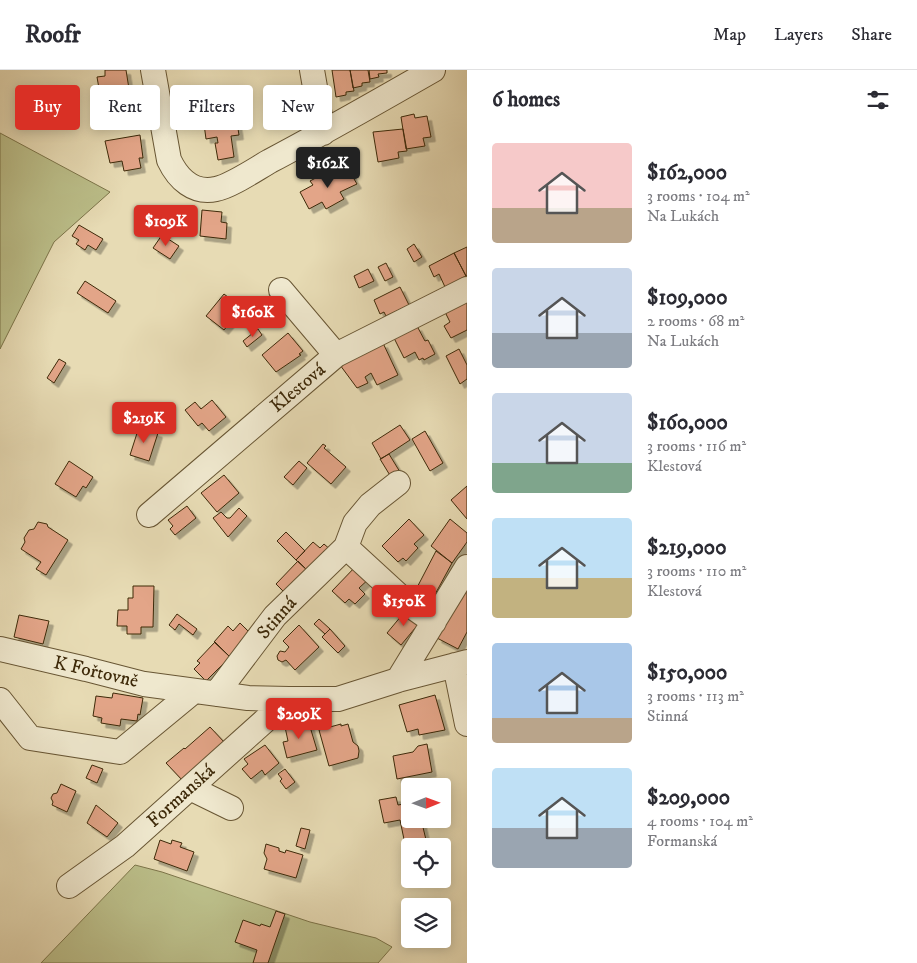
<!DOCTYPE html>
<meta charset="utf-8">
<style>
:root{--surface:#fff;--page:#f2f2f3;--text:#2b2b33;--muted:#7c7c81;--line:#e1e1e2;--accent:#d93025}
body{margin:0;font-family:"IM FELL DW Pica",serif;background:var(--page);color:var(--text);height:100vh;display:flex;flex-direction:column;font-size:19px;white-space:nowrap}
*{box-sizing:border-box;margin:0}
p{font-size:16px;color:var(--muted)}
.icon{flex:none;width:28px;height:28px;fill:none;stroke:currentColor;stroke-width:2;stroke-linecap:round;stroke-linejoin:round}
.map{position:relative;flex:1;overflow:hidden}
.sheet{display:flex;flex-direction:column;background:var(--surface);width:450px}
.sheet>*{flex:none}
.hud{position:absolute;left:15px;top:15px;width:376px;height:45px;display:flex;gap:10px}
.needle{width:32px;rotate:89deg}
.buttons{position:absolute;left:401px;top:708px;display:grid;gap:10px}
.buttons a{display:grid;place-items:center;width:50px;height:50px;border-radius:5px;background:var(--surface);box-shadow:0 2px 12px #0003;font-size:25px}
.price{position:absolute;translate:-50% -42px;padding:0 11px;border-radius:5px;background:var(--accent);color:#fff;font-size:16px;line-height:32px;filter:drop-shadow(0 1px 2px #0008)}
.price::after{content:'';position:absolute;left:50%;top:30px;width:15px;height:11px;margin-left:-8px;background:inherit;clip-path:polygon(0 0,100% 0,50% 100%)}
.price.on{background:#222;color:#fff}
ul{padding:0;list-style:none}
li{display:flex;align-items:center;gap:15px;height:125px;padding:0 25px}
li span{display:grid;place-items:center;flex:none;width:140px;height:100px;border-radius:5px;color:#555}
li>.icon{margin-inline-start:auto}
span .icon{width:60px;height:60px;fill:#fffc;stroke-width:1}
li b{font-size:21px}
h2{display:flex;justify-content:space-between;align-items:center;height:60px;padding:0 25px;font-size:21px}
.chip{padding:0 18px;border-radius:5px;background:var(--surface);box-shadow:0 2px 12px #0003;font-size:18px;line-height:45px}
.chip.on{background:var(--accent);color:#fff}
header{display:flex;align-items:center;gap:30px;box-sizing:border-box;height:70px;padding:0 25px;background:var(--surface);border-bottom:1px solid var(--line)}
header strong{font-size:24px}
nav{display:flex;gap:28px;margin-inline-start:auto;font-size:18px}
main{display:flex;flex:1;min-height:0}
.map>svg:first-child{display:block}
</style>
<header>
<strong>Roofr</strong>
<nav><a>Map</a><a>Layers</a><a>Share</a></nav>
</header>
<main>
<div class="map">
<svg width="467" height="893" viewBox="0 0 467 893">
<defs>
<filter id="shadow"><feDropShadow dx="4.5" dy="4.5" stdDeviation="0" flood-color="#0004"/></filter>
</defs>
<rect width="100%" height="100%" fill="#e7dbb4"/>
<filter id="stains"><feTurbulence type="fractalNoise" baseFrequency=".004" numOctaves="4"/><feColorMatrix values="0 0 0 0 .2 0 0 0 0 .09 0 0 0 0 .02 0 0 0 .5 -.17"/></filter>
<radialGradient id="worn" r=".72"><stop offset=".6" stop-color="#630" stop-opacity="0"/><stop offset="1" stop-color="#630" stop-opacity=".3"/></radialGradient>
<path fill="#bbbe89" stroke="#7c7449" d="M0,63L110,122L54,172L0,279Z
M135,795L162,802L310,852L376,868L392,877L378,893H41Z"/>
<path fill="#e3a588" stroke="#3d2909" filter="url(#shadow)" d="M105,0H126L130,25L127,26L130,40L111,43L109,29L101,30L97,7L105,6Z
M332,0H350L354,21L346,22V25L336,27Z
M350,0H368L370,12L362,13V16L353,18Z
M369,0H387V3L378,4L379,7L370,9Z
M281,18L284,21L291,20L293,28H296L298,38H295L296,49L274,53L269,23L275,22L277,19Z
M234,34L239,65L231,66L234,87L218,90L215,73H218L217,67L206,69L204,54L215,52L219,46L218,37Z
M414,44L415,48L427,46L431,67L423,68L425,76L406,79L401,47Z
M403,59L407,81L398,82L399,88L378,92L373,62Z
M140,65L143,88H139L141,98L124,101L122,91L110,93L105,71Z
M347,97L357,114L340,122L344,129L326,139L322,132L309,139L300,122L313,115L310,111L329,101L331,105Z
M202,140L222,142L221,152L227,153L226,169L200,166Z
M79,155L103,169L96,180L88,175L85,180L76,174L79,170L72,166Z
M162,165L179,176L170,189L153,178Z
M414,174L422,187L414,192L407,179Z
M467,177V206H466L454,183Z
M454,183L466,206L445,217L439,204L434,207L429,196Z
M386,193L393,207L385,211L378,197Z
M368,199L374,211L359,218L354,206Z
M85,211L116,231L108,243L77,223Z
M400,217L409,235L386,246L384,242L380,244L374,230Z
M224,224L242,238L224,260L206,246Z
M467,231V260L451,268L444,256L450,252L445,242Z
M417,256L425,271L428,270L435,284L424,290L423,288L419,290L415,282L404,288L394,268Z
M258,259L262,265L247,277L243,271Z
M288,263L303,281L299,284L301,285L276,302L262,285Z
M383,273L398,305L377,315L371,303L365,307L368,313L357,318L340,295Z
M459,279L467,295V309L460,314L446,286Z
M59,289L66,293L54,313L47,308Z
M212,330L226,347L209,361L202,353L198,356L185,340L195,332L201,339Z
M400,355L410,370L381,389L372,373Z
M139,357L158,363L149,391L130,385Z
M425,361L443,393L430,401L412,369Z
M323,374L326,376L324,378L346,397L331,414L307,393Z
M389,384L400,402L391,407L380,389Z
M69,391L93,407L86,418L83,416L76,427L55,414Z
M299,391L307,398L293,415L284,407Z
M224,405L239,423L217,442L201,423Z
M467,416V449L451,430Z
M187,436L196,448L175,465L170,459L173,456L168,450Z
M239,438L247,446L228,467L213,448L221,442L227,448H230Z
M409,449L424,465L414,474L418,478L406,491L403,488L398,492L382,476Z
M450,449L467,463V472L452,493L431,476Z
M38,452L47,454L48,457L68,470L46,505L36,499L41,492L21,479L25,472L24,468L29,460L34,459Z
M286,462L305,481L296,490L277,471Z
M313,472L320,478L324,474L332,481L310,503L296,490Z
M436,481L452,493L426,541L410,531Z
M298,491L310,503L288,526L276,514Z
M358,494L371,507L359,518L365,524L355,534L349,529L345,533L332,521Z
M467,511V562L458,579L437,568Z
M133,516H154L153,557H141V564H127V556H117L118,540H128V528H133Z
M407,539L421,551L401,575L387,563Z
M177,544L197,559L193,565L179,554L175,560L169,555Z
M19,545L49,551L43,574L14,567Z
M319,549L330,559L325,564L314,554Z
M240,553L251,564L230,587L214,572L228,556L233,561Z
M299,555L319,577L295,600L286,590L282,592L278,590L277,586L280,581L285,582L289,577L283,571Z
M330,559L345,576L338,583L322,567Z
M215,572L230,587L206,611L194,599L200,593L197,591Z
M113,623L143,628L140,645L138,644L137,651L121,649L120,656L101,653L102,648L93,646L96,626L112,628Z
M435,625L445,660L419,665L418,659L407,662L399,635Z
M308,650L317,680L287,688L283,672L288,671L285,657Z
M341,654V656L348,654L353,672L358,676L359,681L358,688L329,696L319,660Z
M210,657L225,673L184,712L166,693L184,678L185,679Z
M427,674L432,702L397,709L393,686L413,682L418,676Z
M265,675L279,693L265,705L262,700L251,709L242,699L248,694L244,689Z
M92,695L103,699L97,713L86,708Z
M285,699L295,712L286,719L280,711L282,709L278,704Z
M61,714L76,721L67,742L52,735L53,732L51,728L53,724L57,723Z
M396,727L398,735L410,733V749H421L427,774L410,776L406,779L400,750L384,753L379,730Z
M96,735L118,753L107,767L87,753Z
M301,758L310,760L305,779L296,776Z
M160,770L171,774L172,770L182,773L180,777L194,782L187,801L154,789Z
M266,774L279,778V781L285,783L286,780L303,785L296,808L264,799L267,789L264,783Z
M276,841L285,844L268,893H253L257,880L235,872L243,850L260,856L261,854L270,857Z"/>
<g fill="none" stroke-linecap="round" stroke-linejoin="round">
<g stroke="#685634" stroke-width="26">
<path id="minor" d="M153,0L169,90C178,109 194,124 216,119C231,116 256,99 270,91C325,62 379,31 433,0
M312,0L323,63
M281,220L336,285
M149,445L336,285L467,219
M346,477L355,453L370,435L398,413
M0,579L86,599L144,614L248,628L289,629H338L398,610L467,592
M455,595L467,654
M398,610L467,497
M216,624L275,546L346,477L407,533L434,552
M0,630L30,668L120,682L194,621
M190,718L231,738
M69,816L125,776L289,629"/>
</g>
<use href="#minor" stroke="#efe8ce" stroke-width="24"/>
</g>
<g text-anchor="middle" dominant-baseline="central" stroke-width="4" stroke-linejoin="round" paint-order="stroke">
<g font-size="19" fill="#3d2909" stroke="#efe8ce">
<text transform="translate(298 318) rotate(-40)">Klestová</text>
<text transform="translate(277 548) rotate(-49)">Stinná</text>
<text transform="translate(96 602) rotate(13)">K Fořtovně</text>
<text transform="translate(181 726) rotate(-42)">Formanská</text>
</g>
</g>
<rect width="100%" height="100%" filter="url(#stains)"/>
<rect width="100%" height="100%" fill="url(#worn)"/>
</svg>
<div class="buttons">
<a><svg class="needle" viewBox="-14 -14 28 28"><path d="M0-13l5 13h-10z" fill="#e53935"/><path d="M0 13l5-13h-10z" fill="#7c7c81"/></svg></a>
<a><svg class="icon" aria-label="locate" viewBox="0 0 24 24"><circle cx="12" cy="12" r="6"/><path d="M12 2v4M12 18v4M2 12h4M18 12h4"/></svg></a>
<a><svg class="icon" aria-label="layers" viewBox="0 0 24 24"><path d="M12 4l9 5-9 5-9-5zM3 14l9 5 9-5"/></svg></a>
</div>
<b class="price on" style="left:328px;top:119px">$162K</b>
<b class="price" style="left:166px;top:177px">$109K</b>
<b class="price" style="left:253px;top:268px">$160K</b>
<b class="price" style="left:144px;top:374px">$219K</b>
<b class="price" style="left:404px;top:557px">$150K</b>
<b class="price" style="left:299px;top:670px">$209K</b>
<div class="hud">
<a class="chip on">Buy</a>
<a class="chip">Rent</a>
<a class="chip">Filters</a>
<a class="chip">New</a>
</div>
</div>
<section class="sheet">
<h2>6 homes<svg class="icon" aria-label="filters" viewBox="0 0 24 24"><path d="M4 7h16M4 17h16"/><circle cx="9" cy="7" r="2"/><circle cx="15" cy="17" r="2"/></svg></h2>
<ul>
<li><span style="background:linear-gradient(#f6c9c9 65%,#b9a48a 0)"><svg class="icon" aria-label="home" viewBox="0 0 24 24"><path d="M3 11l9-7 9 7M6 9v11h12V9"/></svg></span><div><b>$162,000</b><p>3 rooms · 104 m²</p><p>Na Lukách</p></div></li>
<li><span style="background:linear-gradient(#c9d6e8 65%,#9aa5b1 0)"><svg class="icon" aria-label="home" viewBox="0 0 24 24"><path d="M3 11l9-7 9 7M6 9v11h12V9"/></svg></span><div><b>$109,000</b><p>2 rooms · 68 m²</p><p>Na Lukách</p></div></li>
<li><span style="background:linear-gradient(#c9d6e8 70%,#7fa58c 0)"><svg class="icon" aria-label="home" viewBox="0 0 24 24"><path d="M3 11l9-7 9 7M6 9v11h12V9"/></svg></span><div><b>$160,000</b><p>3 rooms · 116 m²</p><p>Klestová</p></div></li>
<li><span style="background:linear-gradient(#bfe0f5 60%,#c2b280 0)"><svg class="icon" aria-label="home" viewBox="0 0 24 24"><path d="M3 11l9-7 9 7M6 9v11h12V9"/></svg></span><div><b>$219,000</b><p>3 rooms · 110 m²</p><p>Klestová</p></div></li>
<li><span style="background:linear-gradient(#a9c7e8 75%,#b9a48a 0)"><svg class="icon" aria-label="home" viewBox="0 0 24 24"><path d="M3 11l9-7 9 7M6 9v11h12V9"/></svg></span><div><b>$150,000</b><p>3 rooms · 113 m²</p><p>Stinná</p></div></li>
<li><span style="background:linear-gradient(#bfe0f5 60%,#9aa5b1 0)"><svg class="icon" aria-label="home" viewBox="0 0 24 24"><path d="M3 11l9-7 9 7M6 9v11h12V9"/></svg></span><div><b>$209,000</b><p>4 rooms · 104 m²</p><p>Formanská</p></div></li>
</ul>
</section>
</main>
